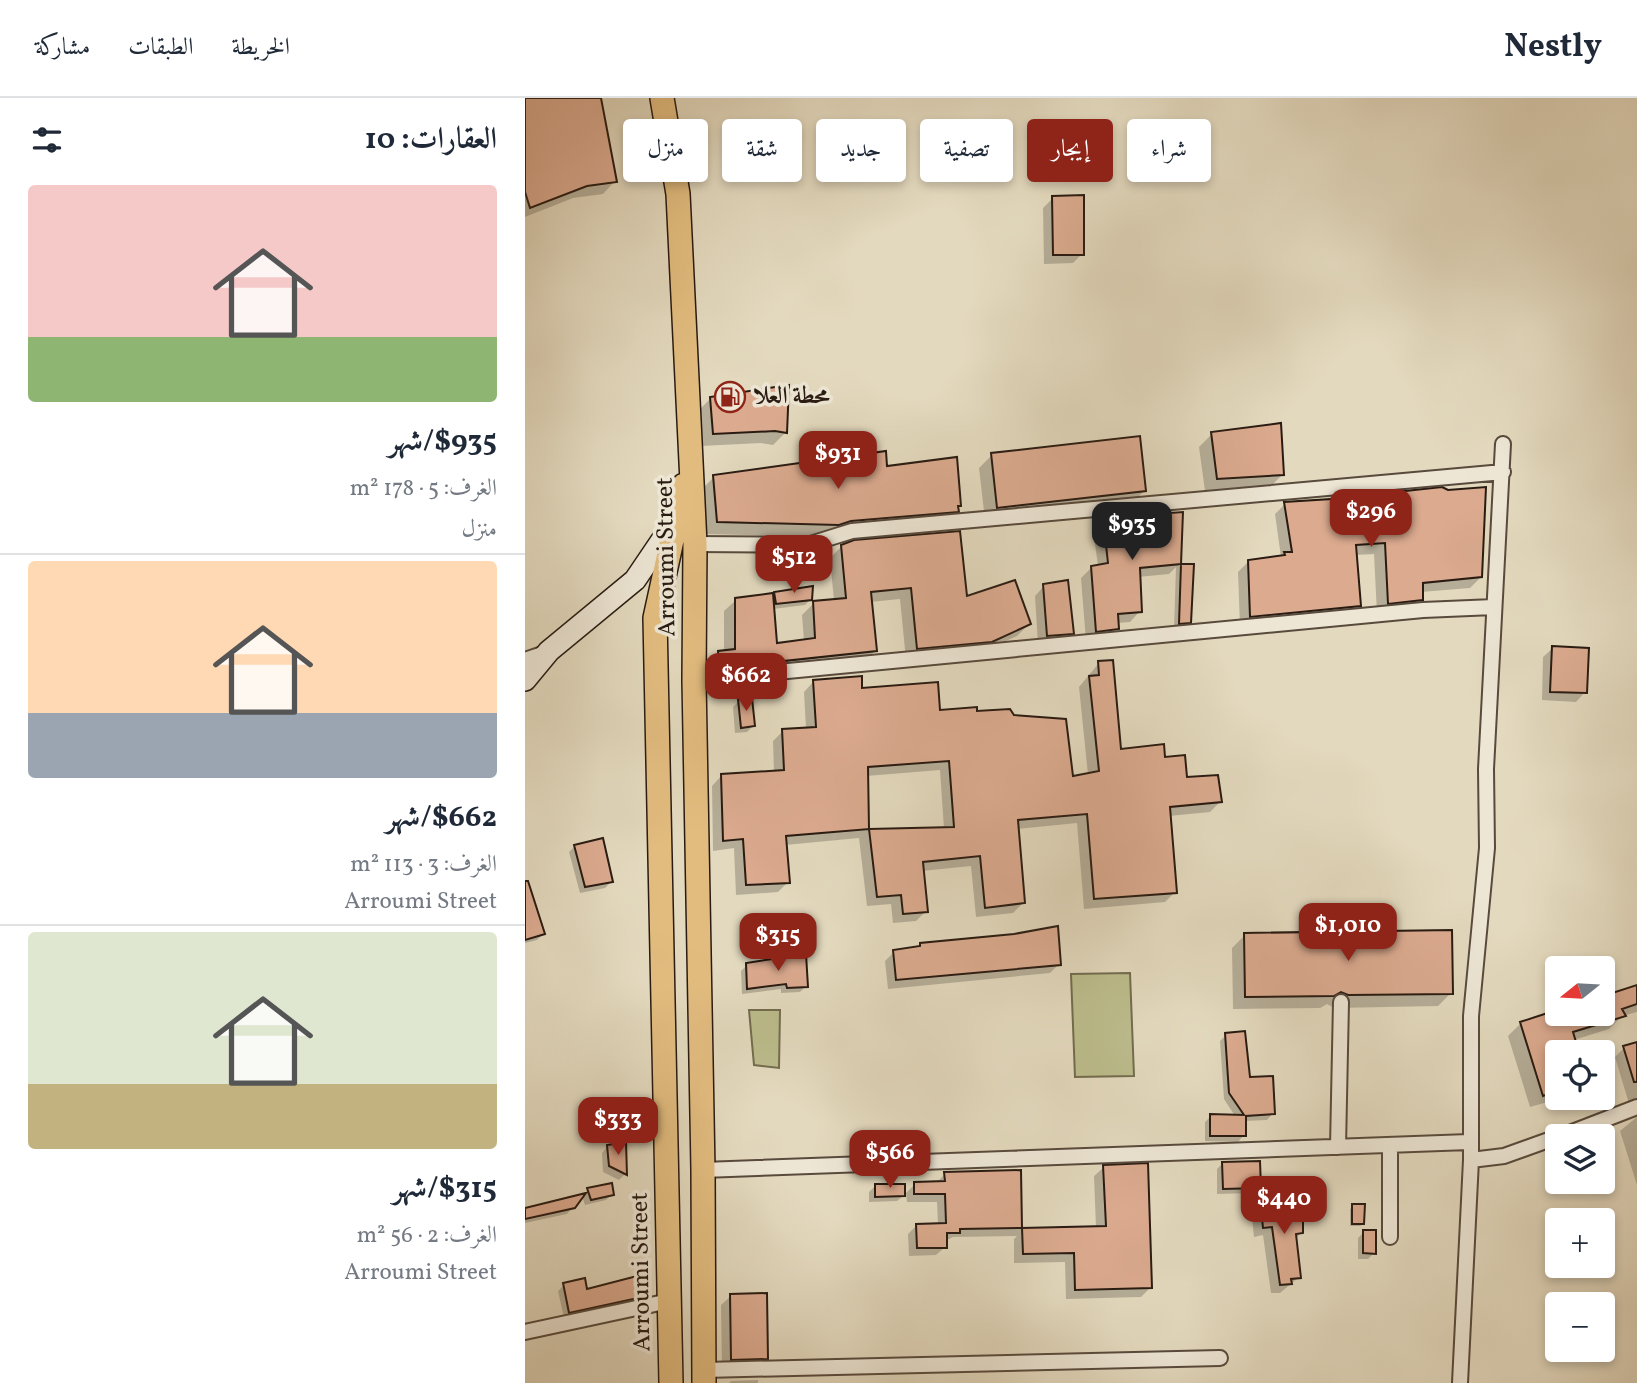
<!DOCTYPE html>
<html lang="ar">
<meta charset="utf-8">
<style>
:root{--surface:#fff;--page:#f6f6f7;--text:#1f2937;--muted:#747a83;--line:#e0e1e3;--accent:#8f2418}
body{margin:0;font-family:Vollkorn,Amiri,serif;background:var(--page);color:var(--text);direction:rtl;height:100vh;display:flex;flex-direction:column;font-size:26px;white-space:nowrap}
*{box-sizing:border-box;margin:0}
p{font-size:23px;color:var(--muted)}
.icon{flex:none;width:38px;height:38px;fill:none;stroke:currentColor;stroke-width:2;stroke-linecap:round;stroke-linejoin:round}
.map{position:relative;flex:1;overflow:hidden;direction:ltr}
.drawer{display:flex;flex-direction:column;background:var(--surface);width:525px}
.drawer>*{flex:none}
.hud{position:absolute;left:21px;top:21px;width:665px;height:63px;direction:rtl;display:flex;gap:14px}
.needle{width:46px;rotate:252deg}
.buttons{position:absolute;left:1020px;top:858px;display:grid;gap:14px}
.buttons a{display:grid;place-items:center;width:70px;height:70px;border-radius:7px;background:var(--surface);box-shadow:0 4px 10px #0003;font-size:35px}
.price{position:absolute;translate:-50% -60px;padding:0 16px;border-radius:14px;background:var(--accent);color:#fff;font-size:23px;line-height:46px;filter:drop-shadow(0 2px 4px #0008)}
.price::after{content:'';position:absolute;left:50%;top:42px;width:21px;height:16px;margin-left:-10px;background:inherit;clip-path:polygon(0 0,100% 0,50% 100%)}
.price.selected{background:#222;color:#fff}
ul{padding:0;list-style:none}
li{display:grid;align-content:center;gap:14px;height:371px;padding:0 28px}
li+li{border-top:2px solid var(--line)}
li span{display:grid;place-items:center;height:217px;border-radius:7px;color:#555}
li>.icon{margin-inline-start:auto}
span .icon{width:126px;height:126px;fill:#fffc;stroke-width:1}
li b{font-size:30px}
h2{display:flex;justify-content:space-between;align-items:center;height:84px;padding:0 28px;font-size:30px}
.tag{padding:0 24px;border-radius:7px;background:var(--surface);box-shadow:0 4px 10px #0003;font-size:24px;line-height:63px}
.tag.selected{background:var(--accent);color:#fff}
header{display:flex;align-items:center;gap:42px;box-sizing:border-box;height:98px;padding:0 35px;background:var(--surface);border-bottom:2px solid var(--line)}
header strong{font-size:33px}
nav{display:flex;gap:38px;margin-inline-start:auto;font-size:24px}
main{display:flex;flex:1;min-height:0}
.map>svg:first-child{display:block}
</style>
<header>
<strong>Nestly</strong>
<nav><a>الخريطة</a><a>الطبقات</a><a>مشاركة</a></nav>
</header>
<main>
<div class="map">
<svg width="1112" height="1285" viewBox="0 0 1112 1285">
<rect width="100%" height="100%" fill="#e3d9be"/>
<filter id="stains"><feTurbulence type="fractalNoise" baseFrequency=".00286" numOctaves="4"/><feColorMatrix values="0 0 0 0 .2 0 0 0 0 .09 0 0 0 0 .02 0 0 0 .5 -.17"/></filter>
<radialGradient id="worn" r=".72"><stop offset=".6" stop-color="#630" stop-opacity="0"/><stop offset="1" stop-color="#630" stop-opacity=".3"/></radialGradient>
<path fill="#bcbc8c" stroke="#726c4f" stroke-width="2" d="M605,875L609,978L550,979L546,876Z
M224,912H255L254,970L229,967Z"/>
<path fill="#0003" fill-rule="evenodd" d="M0,0H74L90,83L78,96L48,100L0,119Z
M528,100L557,156L548,165L519,166L518,110Z
M186,300L260,335L248,347L236,345L176,348L173,313Z
M687,336L758,376L745,389L680,393L674,349Z
M467,357L619,393L606,406L460,422L454,370Z
M361,370L435,407L432,413L419,426L300,439L179,436L176,392L189,379Z
M871,396L956,479L945,490L896,494V502L885,513L852,516L849,456L830,457L834,508L823,519L715,529L713,474L724,463L756,459L750,416L761,405L869,398Z
M656,416L654,468H667L664,524L658,530L649,531L651,469L644,476L613,479L615,513L605,524L592,525L593,531L582,541L561,543L556,480L567,469L573,468L568,432L579,422Z
M317,448L504,526L492,538L454,555L381,562L375,501L345,504L350,553L339,564L183,581L182,566L194,555L199,554V513L211,502L250,495L286,501L280,507L248,511L251,547L279,543L277,517L289,505L309,503L305,460Z
M519,488L547,535L538,545L513,547L510,498Z
M1028,550L1060,594L1051,604L1017,602L1018,559Z
M574,565L594,653L639,660L660,681L695,704L685,714L644,718L650,794L640,804L559,811L552,725L492,731L498,805L488,815L451,819L446,768L397,773L401,813L391,823L368,825L366,806L342,808L334,740L260,747L263,784L253,794L211,797L209,750L188,753L187,688L197,677L249,674L248,643L258,633L281,631L279,594L289,583L336,592L413,614L450,615L547,680L563,677L554,589ZM415,672L419,731L342,732L341,678Z
M214,603L228,628L222,634L210,635L208,609Z
M50,748L86,784L80,790L55,795L44,754Z
M0,802L18,836L12,842L0,845Z
M720,837L926,895L913,908L809,910L802,906L795,910L708,911L707,850Z
M395,847L534,866L525,875L363,891L360,863L369,854L392,850Z
M222,867L281,888L275,894L256,895V891L217,896L216,873Z
M1112,889V914L1097,918L1084,931L1049,942L1032,954V999H1040L1005,1009L983,938L996,925L1032,914L1078,915V900Z
M701,937L724,981L748,1015L742,1022L719,1023V1037L713,1044L680,1043V1024L686,1018H710L699,1001L695,943Z
M1112,946V1015L1105,1009L1090,959L1099,950Z
M1112,1019V1087L1095,1033Z
M99,1046L100,1076L94,1082L78,1074L77,1055L83,1048Z
M698,1065L734,1089L728,1095L692,1096V1071Z
M579,1069L626,1189L616,1199L541,1201L540,1164L489,1165V1141L492,1138L428,1139L420,1143V1149L411,1157L384,1158L383,1136L392,1127H413L412,1104H382L381,1095L390,1086L412,1084L420,1076L494,1074L496,1132L571,1130L569,1078Z
M350,1088L379,1097L372,1103L344,1104V1094Z
M63,1092L87,1096L81,1102L60,1107L57,1098L42,1116L0,1125V1112L56,1098Z
M736,1101L759,1116L777,1134L770,1141L774,1179L755,1195H746L738,1137L729,1139L726,1111Z
M828,1108L838,1126L835,1128H825V1111Z
M839,1134L849,1155L843,1161H833V1140Z
M39,1187L61,1193L111,1199L105,1205L39,1220L33,1193Z
M206,1198L241,1260L231,1269L197,1270L196,1207Z
M233,1282V1285H204L206,1283Z"/>
<path fill="#dbaa8f" stroke="#291b12" stroke-width="2" fill-rule="evenodd" d="M0,0H76L92,84L62,88L5,110L0,94Z
M559,97V157H528L527,98Z
M264,287L262,335L250,333L188,336L185,299Z
M756,325L759,377L692,381L686,334Z
M615,338L621,393L472,410L466,355Z
M361,353L362,368L432,359L436,408H433L434,414L326,423L314,427L192,424L188,377Z
M917,389L923,392L961,389L957,479L898,485V502L863,506L860,445L831,447L836,508L725,519L723,462L760,457L759,454H767L759,404L871,397V394Z
M658,414L656,466L615,470L617,514L593,516L594,531L571,534L566,468L583,465L578,420Z
M435,433L442,498L490,482L506,526L467,544L392,551L386,490L346,494L352,553L194,570L193,553L210,551V500L248,495L252,545L290,540L288,503L321,500L316,447L329,442Z
M656,466H669L666,525L654,526Z
M543,482L549,536L522,538L518,486Z
M288,488L287,502L251,506L249,494Z
M1027,548L1064,550L1062,595L1025,594Z
M588,562L596,651L639,646L640,659L660,657L662,679L693,677L697,704L645,709L652,795L569,801L562,716L493,722L500,805L460,810L455,758L398,764L403,814L378,816L376,797L352,799L344,731L261,738L265,785L221,787L218,741L198,743L196,676L259,672L257,631L291,629L288,582L337,578V590L413,584L415,612L452,609V613L485,611L489,617L541,621L548,678L574,673L564,578L574,577L573,563ZM424,663L429,729L344,731L343,669Z
M227,600L230,628L216,630L213,601Z
M78,740L88,784L60,789L49,747Z
M0,783H3L20,836L0,842Z
M533,828L536,867L371,882L368,852L395,848V845L489,836Z
M927,832L928,896L823,897L816,894L809,898L720,899L719,835Z
M281,856L283,889L262,890L261,886L222,891L221,865Z
M1112,887V906L1097,911L1101,918L1048,934L1054,954H1032V993L1018,998L995,924L1032,912V915H1078V898Z
M720,933L725,979L748,978L750,1016L721,1018V1038H685V1016L719,1017L704,995L700,935Z
M1112,944V984H1109L1098,948Z
M101,1044L102,1077L84,1068L82,1047Z
M735,1063L736,1090L698,1091L697,1064Z
M623,1065L627,1190L550,1192L549,1155L498,1156L497,1130L581,1128L578,1067Z
M496,1072L497,1130L435,1131V1135H422V1150H392L391,1126L421,1125L420,1096H389V1084L420,1083L419,1074Z
M87,1085L89,1097L66,1102L62,1090Z
M350,1086H380V1098L350,1099Z
M61,1095L50,1110L0,1121V1110Z
M758,1096L760,1114L778,1113V1135L771,1136L776,1180L766,1181L767,1186L755,1187L747,1129L738,1130L735,1099Z
M827,1106H840L839,1126H827Z
M838,1132H851V1156L838,1155Z
M112,1178L113,1200L44,1215L38,1185L60,1180L62,1191Z
M242,1195L243,1261L206,1262L205,1196Z"/>
<g fill="none" stroke-linecap="round" stroke-linejoin="round">
<g stroke="#584a3d" stroke-width="18">
<path id="street" d="M170,446L282,447L327,433L978,374
M0,562L23,554
M169,582L898,512L969,509
M1037,1038L1112,1009
M865,1047V1139
M813,1049L816,904
M946,1062L979,1058L1032,1039
M178,1072L944,1044
M0,1234L144,1203
M179,1272L695,1260
M935,1285L946,1062V918L962,750L961,671L978,346"/>
</g>
<g stroke="#291b12" stroke-width="24">
<path id="secondary" d="M0,582L24,553L110,482L150,423"/>
</g>
<g stroke="#291b12" stroke-width="26">
<path id="primary" d="M137,0L153,96L170,446L169,582L178,1072L179,1285
M146,1285L130,520L159,387"/>
</g>
<use href="#street" stroke="#ede6d5" stroke-width="14"/>
<use href="#secondary" stroke="#ede6d5" stroke-width="21"/>
<use href="#primary" stroke="#e2bc7f" stroke-width="23"/>
</g>
<defs>
<g id="fuel-ring" transform="scale(1.575)"><circle r="9.5" fill="#ede6d5" stroke="#8f2418" stroke-width="1.5"/><path d="M-5.5-6h7V0h2V4h1.3V-2.5L3-4.5l.8-.8L6-3V5H2.5V1h-1V6h-7ZM-4.2-4.7v3.2H.2V-4.7Z" fill="#8f2418"/></g>
</defs>
<g fill-rule="evenodd">
<use href="#fuel-ring" x="205" y="299"/>
</g>
<g text-anchor="middle" dominant-baseline="central" stroke-width="7" stroke-linejoin="round" paint-order="stroke">
<g font-size="24" font-weight="bold" fill="#291b12" stroke="#ede6d5" text-anchor="start">
<text x="228" y="299">محطة العلا</text>
</g>
<g font-size="24" fill="#291b12" stroke="#ede6d5">
<text transform="translate(142 459) rotate(-91)">Arroumi Street</text>
<text transform="translate(117 1174) rotate(-91)">Arroumi Street</text>
</g>
</g>
<rect width="100%" height="100%" filter="url(#stains)"/>
<rect width="100%" height="100%" fill="url(#worn)"/>
</svg>
<div class="buttons">
<a><svg class="needle" viewBox="-14 -14 28 28"><path d="M0-13l5 13h-10z" fill="#e53935"/><path d="M0 13l5-13h-10z" fill="#747a83"/></svg></a>
<a><svg class="icon" aria-label="locate" viewBox="0 0 24 24"><circle cx="12" cy="12" r="6"/><path d="M12 2v4M12 18v4M2 12h4M18 12h4"/></svg></a>
<a><svg class="icon" aria-label="layers" viewBox="0 0 24 24"><path d="M12 4l9 5-9 5-9-5zM3 14l9 5 9-5"/></svg></a>
<a>+</a>
<a>−</a>
</div>
<b class="price" style="left:313px;top:393px">$931</b>
<b class="price" style="left:846px;top:451px">$296</b>
<b class="price selected" style="left:607px;top:464px">$935</b>
<b class="price" style="left:269px;top:497px">$512</b>
<b class="price" style="left:221px;top:615px">$662</b>
<b class="price" style="left:823px;top:865px">$1,010</b>
<b class="price" style="left:253px;top:875px">$315</b>
<b class="price" style="left:93px;top:1059px">$333</b>
<b class="price" style="left:365px;top:1092px">$566</b>
<b class="price" style="left:759px;top:1138px">$440</b>
<div class="hud">
<a class="tag">شراء</a>
<a class="tag selected">إيجار</a>
<a class="tag">تصفية</a>
<a class="tag">جديد</a>
<a class="tag">شقة</a>
<a class="tag">منزل</a>
</div>
</div>
<section class="drawer">
<h2>العقارات: 10<svg class="icon" aria-label="filters" viewBox="0 0 24 24"><path d="M4 7h16M4 17h16"/><circle cx="9" cy="7" r="2"/><circle cx="15" cy="17" r="2"/></svg></h2>
<ul>
<li><span style="background:linear-gradient(#f6c9c9 70%,#8fb573 0)"><svg class="icon" aria-label="home" viewBox="0 0 24 24"><path d="M3 11l9-7 9 7M6 9v11h12V9"/></svg></span><div><b>$935/شهر</b><p>الغرف: 5 · 178 m²</p><p>منزل</p></div></li>
<li><span style="background:linear-gradient(#ffd9b3 70%,#9aa5b1 0)"><svg class="icon" aria-label="home" viewBox="0 0 24 24"><path d="M3 11l9-7 9 7M6 9v11h12V9"/></svg></span><div><b>$662/شهر</b><p>الغرف: 3 · 113 m²</p><p>Arroumi Street</p></div></li>
<li><span style="background:linear-gradient(#dfe7d0 70%,#c2b280 0)"><svg class="icon" aria-label="home" viewBox="0 0 24 24"><path d="M3 11l9-7 9 7M6 9v11h12V9"/></svg></span><div><b>$315/شهر</b><p>الغرف: 2 · 56 m²</p><p>Arroumi Street</p></div></li>
</ul>
</section>
</main>
